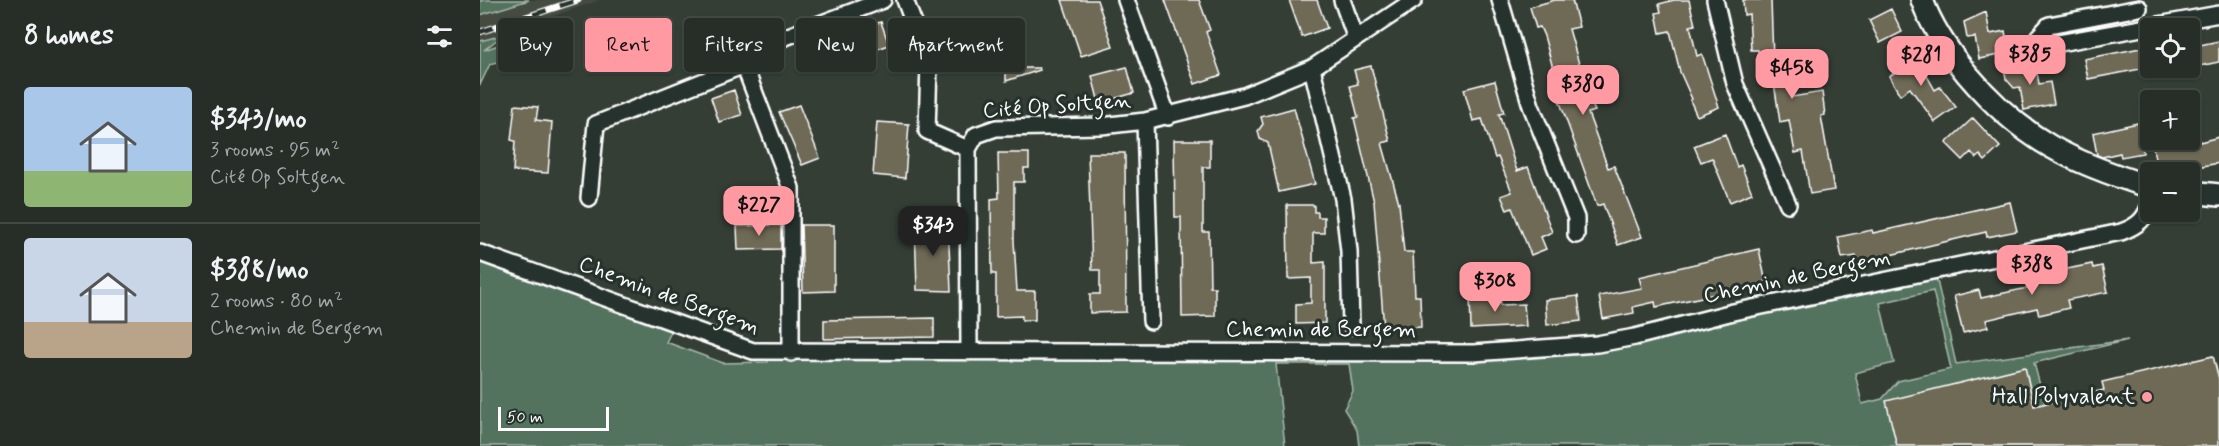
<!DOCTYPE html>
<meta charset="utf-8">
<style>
:root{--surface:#272e28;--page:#2f3630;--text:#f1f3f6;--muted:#a4a8a8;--line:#434a45;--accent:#ff9aa2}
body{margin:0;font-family:Mynerve,sans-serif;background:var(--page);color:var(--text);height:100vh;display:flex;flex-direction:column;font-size:22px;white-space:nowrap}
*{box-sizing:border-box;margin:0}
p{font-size:20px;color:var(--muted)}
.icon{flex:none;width:33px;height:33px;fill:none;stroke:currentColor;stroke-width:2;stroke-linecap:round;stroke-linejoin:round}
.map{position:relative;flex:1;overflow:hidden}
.panel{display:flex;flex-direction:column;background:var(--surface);width:480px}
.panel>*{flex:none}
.top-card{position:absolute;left:18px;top:18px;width:570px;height:54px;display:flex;gap:12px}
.buttons{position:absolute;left:1660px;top:18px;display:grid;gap:12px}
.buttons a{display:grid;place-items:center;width:60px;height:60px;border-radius:6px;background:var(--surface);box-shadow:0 2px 4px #0004,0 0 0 2px var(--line);font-size:30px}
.scale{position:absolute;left:18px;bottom:15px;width:111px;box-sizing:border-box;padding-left:6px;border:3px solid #fff;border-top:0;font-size:16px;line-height:21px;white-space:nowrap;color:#fff;-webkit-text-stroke:4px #26332d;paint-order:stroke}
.price{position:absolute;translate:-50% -51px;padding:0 14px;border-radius:12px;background:var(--accent);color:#111;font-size:20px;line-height:39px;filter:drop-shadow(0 2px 3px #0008)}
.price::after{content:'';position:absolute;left:50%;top:36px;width:18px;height:14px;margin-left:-9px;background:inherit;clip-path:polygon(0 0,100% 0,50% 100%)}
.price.on{background:#222;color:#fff}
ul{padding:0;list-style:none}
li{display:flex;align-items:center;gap:18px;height:150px;padding:0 24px}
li+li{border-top:2px solid var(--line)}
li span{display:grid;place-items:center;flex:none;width:168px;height:120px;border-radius:6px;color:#555}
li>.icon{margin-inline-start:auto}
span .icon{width:72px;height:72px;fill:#fffc;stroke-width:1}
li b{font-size:26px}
h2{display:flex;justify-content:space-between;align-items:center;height:72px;padding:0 24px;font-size:26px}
.tag{padding:0 21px;border-radius:6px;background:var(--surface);box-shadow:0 2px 4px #0004,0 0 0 2px var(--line);font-size:21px;line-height:54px}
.tag.on{background:var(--accent);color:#111}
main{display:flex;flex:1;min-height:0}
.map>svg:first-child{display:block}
</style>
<main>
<section class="panel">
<h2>8 homes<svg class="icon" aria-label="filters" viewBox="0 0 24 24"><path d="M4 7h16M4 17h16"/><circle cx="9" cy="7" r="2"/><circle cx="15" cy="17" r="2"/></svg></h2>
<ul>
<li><span style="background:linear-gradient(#a9c7e8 70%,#8fb573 0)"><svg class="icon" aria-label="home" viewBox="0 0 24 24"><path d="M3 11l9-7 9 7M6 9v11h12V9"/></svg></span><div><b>$343/mo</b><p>3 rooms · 95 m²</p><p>Cité Op Soltgen</p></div></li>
<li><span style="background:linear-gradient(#c9d6e8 70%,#b9a48a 0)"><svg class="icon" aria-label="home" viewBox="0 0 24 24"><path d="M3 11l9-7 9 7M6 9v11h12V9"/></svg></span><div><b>$388/mo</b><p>2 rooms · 80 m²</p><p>Chemin de Bergem</p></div></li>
</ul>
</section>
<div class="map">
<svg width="1739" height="446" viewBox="0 0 1739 446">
<rect width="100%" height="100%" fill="#343e35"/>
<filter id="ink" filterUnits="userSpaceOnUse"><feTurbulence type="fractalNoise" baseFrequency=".0167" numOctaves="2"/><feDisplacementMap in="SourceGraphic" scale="12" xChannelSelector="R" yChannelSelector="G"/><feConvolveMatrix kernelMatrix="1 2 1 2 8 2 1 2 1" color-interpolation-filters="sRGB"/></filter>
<g filter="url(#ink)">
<path fill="#454b3f" d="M49,0H120L0,41V15Z"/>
<path fill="#52735e" stroke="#a8b9ae" stroke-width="1.5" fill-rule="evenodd" d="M6,0H49L0,15V1Z
M53,33L43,54L10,64L0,85V41L23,35L4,50Z
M0,260L192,330L186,342L243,363L288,362L285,344L483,343L489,352L1063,349L1455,272L1476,364L1648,340L1554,363L1576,446H879L877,430L864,409L873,391L869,364H796L805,446H0ZM1453,291L1471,369L1418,381L1402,399L1382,404L1375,373L1414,363L1400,303Z"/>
<path fill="#6e6a57" stroke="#fff" stroke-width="1.5" d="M582,0H617L633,46L601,56Z
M685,0H719L730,30L726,32L741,75L715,84Z
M809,0H837L847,28L822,37Z
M1075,0H1092L1099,27L1089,29L1105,85L1109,83L1116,103L1112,104L1115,111L1108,113L1128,168L1134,166L1162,237L1138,245L1123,204L1117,206L1077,94L1080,93L1064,36L1060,27L1056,28L1050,7Z
M1194,0H1209L1215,25L1210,26L1217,56L1222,54L1239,107L1217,116L1210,100L1212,99L1200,72L1190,31L1180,33L1176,13L1181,12L1179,4Z
M1263,0H1291L1293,60L1306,58L1312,97L1342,92L1345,115L1341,116L1354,190L1330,194L1323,151L1315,153L1309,120L1300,122L1294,83L1283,85L1278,50H1271L1269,14L1264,15Z
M1411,9L1422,32L1400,43L1389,20Z
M1506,12L1510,34L1525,31L1529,53L1499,59L1495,37L1487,38L1484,22Z
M392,21L393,24L401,22L409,45L383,54L374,28Z
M1739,41V62L1710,68V47Z
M1671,46V67L1608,79L1604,59Z
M1433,51L1455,90L1460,87L1476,107L1455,122L1430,88L1420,95L1409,76L1419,70L1414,62Z
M1555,62L1559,84L1570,82L1574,104L1544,110L1540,87L1534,88L1526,79L1524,67Z
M891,66L910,141L902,143L919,203L924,252H933L935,296H940L941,327L904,329L894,202L874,118L878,117L870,86L878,84L874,70Z
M647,67L654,93L619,103L612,76Z
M526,68H559L560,70L526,81Z
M1015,81L1024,113L1019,114L1037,171L1048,167L1072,232L1061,237L1066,249L1051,255L1032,208L1027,210L1021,196L1032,192L1018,157L1015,158L1002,119L993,121L984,89Z
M254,90L262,115L239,122L231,98Z
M35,105L58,107L56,120L72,122L68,173L33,171L35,141L31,140Z
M319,105L340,158L322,165L299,112Z
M814,108L835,184L799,192L788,143L780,139L778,131L783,124L781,117Z
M1493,118L1520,147L1505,161L1500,155L1496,158L1491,152L1483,160L1466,143Z
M397,122L429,124L425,178L393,175Z
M1658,123L1663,153L1641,157L1640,153L1622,157L1617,155L1613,133Z
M1245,134L1257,167L1261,165L1272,193L1250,202L1232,158L1221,162L1214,146Z
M1719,137L1720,142L1739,137V163L1700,170L1699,161L1676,165L1672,141Z
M694,140H730V167H723V232H729L730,287H735V316L702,317L701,217H695Z
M518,153H549V168H544V182H534V241L537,291H555V320H542V316L516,317V274H512L511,199L519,198Z
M608,153H645L646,312L610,313V294H620V270H612Z
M1530,202L1537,231L1507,237L1506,232L1377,263L1376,256L1362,258L1358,237L1392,230L1393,233Z
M807,205H834V212H838V217H844V233H833V263L845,262V323L816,324V304L831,303V278L808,279Z
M468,222L471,291L437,290L435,224Z
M301,225V249L258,250L257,226Z
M321,225H354V291L323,292Z
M1279,249L1286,283L1176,307L1175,302L1153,307L1154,313L1123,319L1119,296L1162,288L1159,277Z
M1612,264L1613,268L1622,266L1628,292L1587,300L1589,308L1559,315L1557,308L1506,320L1508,327L1483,333L1474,296L1499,290L1501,298L1552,287L1550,274L1567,271L1568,273Z
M1020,294L1021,305L1044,304L1046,326L991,329L990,295Z
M1098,296L1101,321L1067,325L1065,300Z
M454,318V337L344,339V320Z
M1733,356L1739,379V446H1417L1406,401L1545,367L1554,406L1624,390L1622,382Z"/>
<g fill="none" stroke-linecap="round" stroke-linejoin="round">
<g stroke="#fff" stroke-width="20">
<path id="minor" d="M425,0L449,64L447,131L488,149
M646,0L688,117
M862,0L876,39
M1020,0L1051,106L1096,218V235
M1235,0L1255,84L1308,204
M1659,8L1569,25L1558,37L1568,45L1739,14
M264,65L311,188V353
M832,68L863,199L869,251L871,326
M665,121L671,321
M109,198L116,124L264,65L266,52L403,0
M0,253L273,351L994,353L1117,344L1155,337L1253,312L1641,232C1658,226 1666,219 1671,201
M489,352L488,149L496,135L516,128L621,126L665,121L764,96L832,68L934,0"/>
</g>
<g stroke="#fff" stroke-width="26">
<path id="secondary" d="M1442,0C1452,28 1468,51 1487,74C1543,140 1590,162 1671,187
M1710,192L1739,195"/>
</g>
<use href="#minor" stroke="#26332d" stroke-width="15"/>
<use href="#secondary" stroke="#26332d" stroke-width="21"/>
<g stroke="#fff" stroke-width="7">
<path id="rail" d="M0,32L98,0"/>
</g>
<use href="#rail" stroke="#26332d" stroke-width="4.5" stroke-dasharray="14" stroke-linecap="butt"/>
</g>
</g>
<circle fill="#ff9aa2" stroke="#26332d" stroke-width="2" cx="1667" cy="397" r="6"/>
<g text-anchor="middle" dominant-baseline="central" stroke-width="6" stroke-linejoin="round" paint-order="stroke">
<g font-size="22" fill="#fff" stroke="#26332d">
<text transform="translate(577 106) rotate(-4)">Cité Op Soltgen</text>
<text transform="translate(1317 277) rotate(-12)">Chemin de Bergem</text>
<text transform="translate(189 296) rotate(20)">Chemin de Bergem</text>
<text x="841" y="330">Chemin de Bergem</text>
</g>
<g font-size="22" fill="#fff" stroke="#26332d" text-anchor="end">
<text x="1655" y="397">Hall Polyvalent</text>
</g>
</g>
</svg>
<div class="buttons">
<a><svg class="icon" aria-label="locate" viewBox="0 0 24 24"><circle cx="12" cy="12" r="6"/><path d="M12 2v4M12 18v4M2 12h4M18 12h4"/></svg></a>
<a>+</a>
<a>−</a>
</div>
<div class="scale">50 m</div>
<b class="price" style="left:1550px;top:86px">$385</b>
<b class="price" style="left:1441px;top:87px">$281</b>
<b class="price" style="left:1312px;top:100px">$458</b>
<b class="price" style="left:1103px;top:116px">$380</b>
<b class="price" style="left:279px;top:237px">$227</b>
<b class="price on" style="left:453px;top:257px">$343</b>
<b class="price" style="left:1552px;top:296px">$388</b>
<b class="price" style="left:1015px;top:313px">$308</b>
<div class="top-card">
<a class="tag">Buy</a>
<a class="tag on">Rent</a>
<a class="tag">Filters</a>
<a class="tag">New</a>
<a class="tag">Apartment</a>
</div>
</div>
</main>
